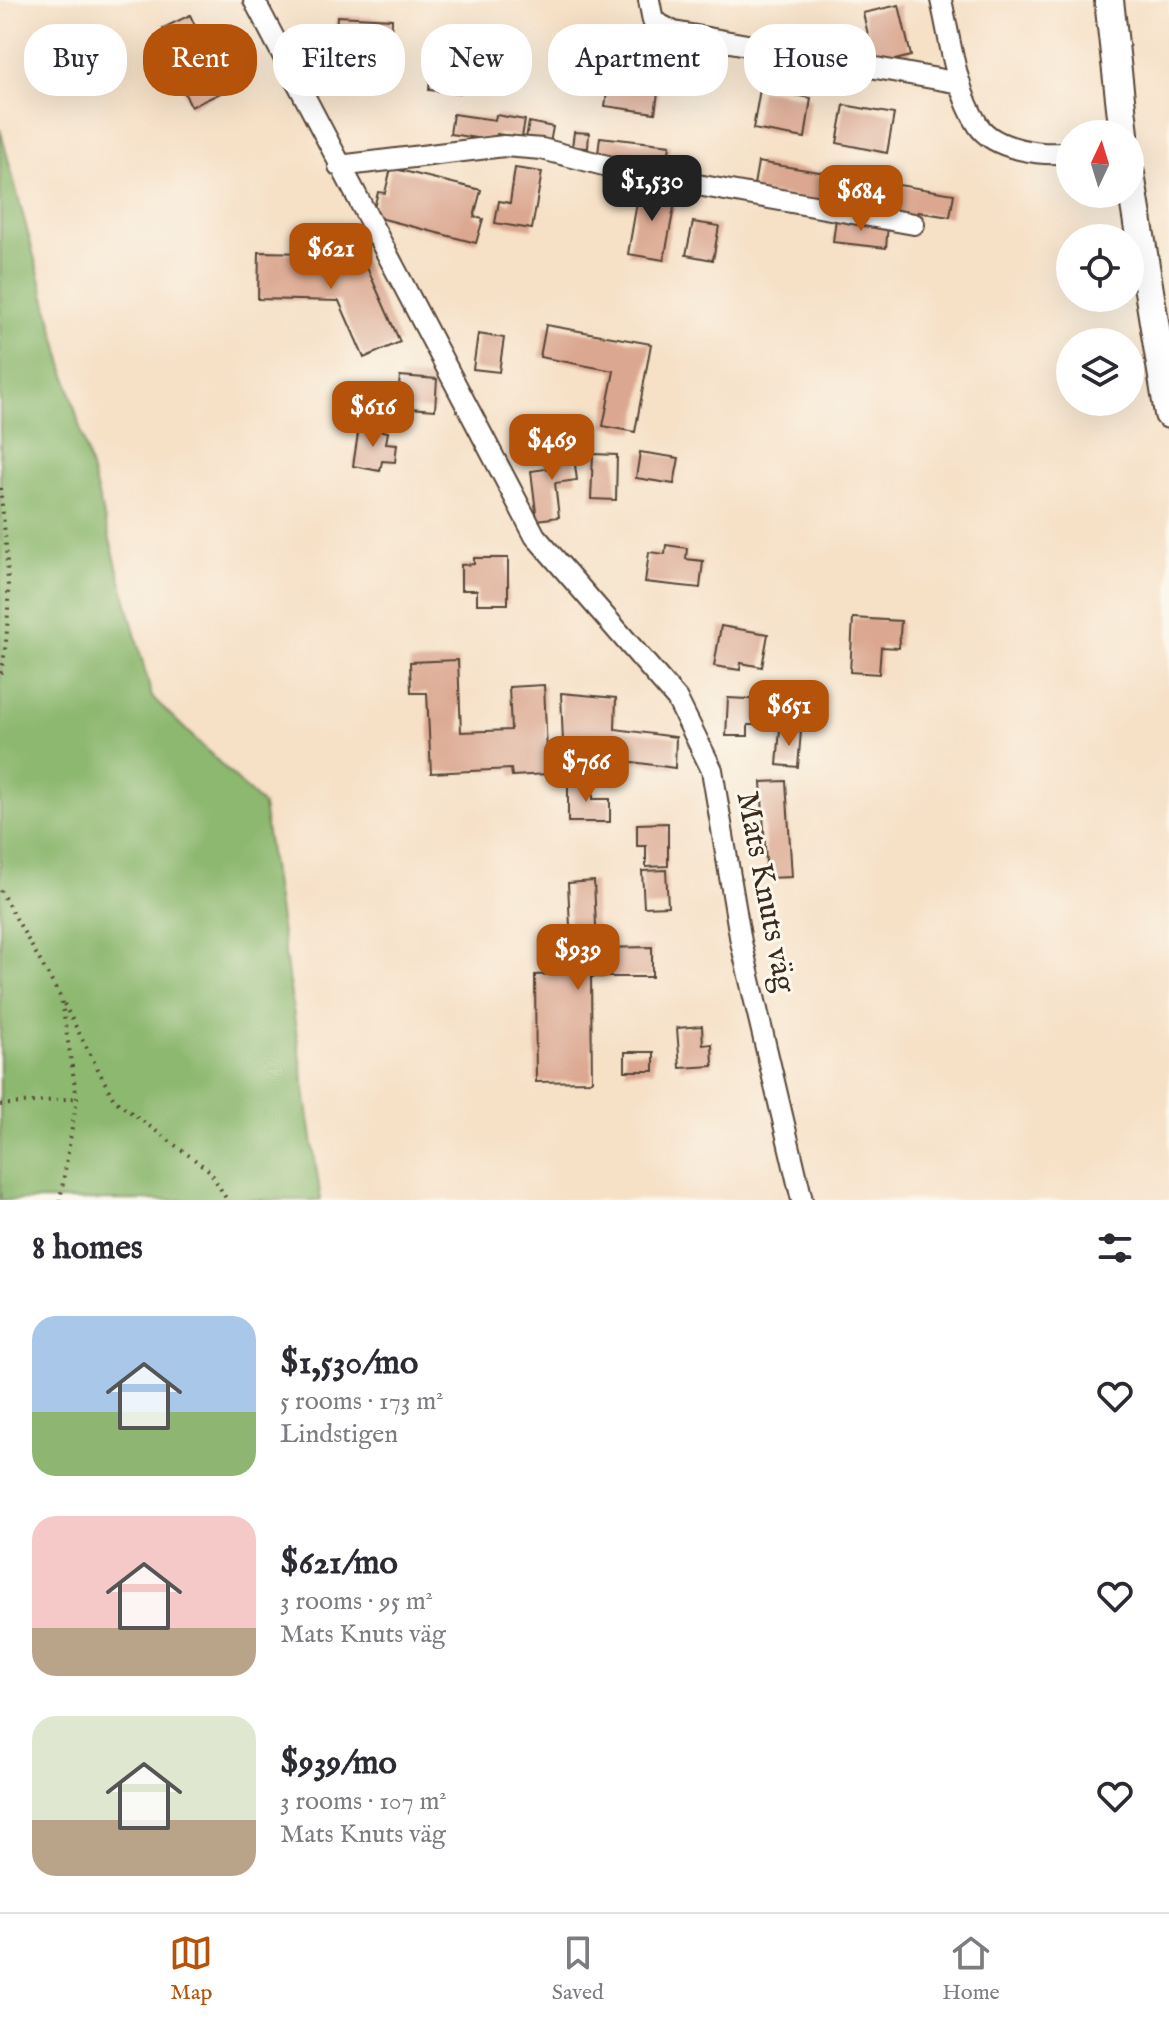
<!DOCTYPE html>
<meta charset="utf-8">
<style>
:root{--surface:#fff;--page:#f2f2f3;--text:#2b2b33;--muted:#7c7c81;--line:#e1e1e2;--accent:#b45309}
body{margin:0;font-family:"IM FELL English",serif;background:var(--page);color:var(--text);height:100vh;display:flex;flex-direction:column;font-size:30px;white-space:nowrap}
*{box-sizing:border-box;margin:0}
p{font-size:26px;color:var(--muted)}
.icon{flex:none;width:44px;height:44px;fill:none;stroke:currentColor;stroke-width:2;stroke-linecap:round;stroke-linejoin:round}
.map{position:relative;height:1200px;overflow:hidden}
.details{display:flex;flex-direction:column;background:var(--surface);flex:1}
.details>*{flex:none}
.banner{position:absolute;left:24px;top:24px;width:1122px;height:72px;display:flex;gap:16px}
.needle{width:52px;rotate:4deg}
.controls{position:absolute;left:1056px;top:120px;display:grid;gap:16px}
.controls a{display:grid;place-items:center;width:88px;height:88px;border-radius:50%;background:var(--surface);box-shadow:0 8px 32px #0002;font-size:40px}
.price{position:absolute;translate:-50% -68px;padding:0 18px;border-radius:16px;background:var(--accent);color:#fff;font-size:26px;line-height:52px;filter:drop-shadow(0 2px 4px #0008)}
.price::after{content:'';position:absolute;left:50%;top:48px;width:24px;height:18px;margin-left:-12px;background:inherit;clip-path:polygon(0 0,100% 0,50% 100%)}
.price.active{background:#222;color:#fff}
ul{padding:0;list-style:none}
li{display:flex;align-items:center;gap:24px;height:200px;padding:0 32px}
li span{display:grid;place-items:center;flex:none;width:224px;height:160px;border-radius:24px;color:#555}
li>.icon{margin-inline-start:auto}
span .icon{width:96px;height:96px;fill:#fffc;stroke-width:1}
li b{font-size:34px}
h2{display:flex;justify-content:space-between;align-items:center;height:96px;padding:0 32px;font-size:34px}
.tag{padding:0 28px;border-radius:32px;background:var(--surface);box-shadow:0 8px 32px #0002;font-size:28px;line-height:72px}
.tag.active{background:var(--accent);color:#fff}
.tab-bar{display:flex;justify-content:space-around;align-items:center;height:112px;border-top:2px solid var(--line);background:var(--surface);font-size:22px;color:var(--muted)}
.tab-bar a{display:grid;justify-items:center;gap:4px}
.tab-bar .active{color:var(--accent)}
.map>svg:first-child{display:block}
</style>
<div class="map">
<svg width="1169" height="1200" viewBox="0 0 1169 1200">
<rect width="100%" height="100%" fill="#fbf7ec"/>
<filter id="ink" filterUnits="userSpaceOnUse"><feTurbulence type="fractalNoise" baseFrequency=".0125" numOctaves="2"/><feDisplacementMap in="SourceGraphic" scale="16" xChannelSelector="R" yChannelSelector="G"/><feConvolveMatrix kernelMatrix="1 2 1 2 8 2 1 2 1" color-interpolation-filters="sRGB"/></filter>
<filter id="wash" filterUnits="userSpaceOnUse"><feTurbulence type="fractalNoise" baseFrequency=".006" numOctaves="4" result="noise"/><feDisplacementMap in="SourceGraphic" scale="32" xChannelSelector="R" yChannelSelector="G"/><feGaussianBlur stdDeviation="1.8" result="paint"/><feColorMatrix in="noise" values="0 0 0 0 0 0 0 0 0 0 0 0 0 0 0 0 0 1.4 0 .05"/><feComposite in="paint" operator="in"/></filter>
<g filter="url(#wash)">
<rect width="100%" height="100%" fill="#f6e0c6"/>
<path fill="#8db870" stroke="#647147" stroke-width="2" d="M0,129L152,697L263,805L321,1200H0Z"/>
<g id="blocks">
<path fill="#dba790" d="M899,5L911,56L875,65L863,13Z
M190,15L211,60L216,58L224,75L221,77L227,90L191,107L167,55L174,52L163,28Z
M337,16L392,19L391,49L369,48V57L348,56V47H335Z
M434,32L466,35L460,93L429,90Z
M611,66L661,73L655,113L605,106Z
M760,89L811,98L805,138L753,129Z
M844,105L894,114L887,153L837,143Z
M453,114L495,120L496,115L525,120L522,137L497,134L496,141L450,134Z
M529,122L553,127L550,143L526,138Z
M574,132L589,133L588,148L572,147Z
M600,137L670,145L667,169L622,164L623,157L598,154Z
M758,162L954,194L950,217L918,212L917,217L753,191Z
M391,168L481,190L474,217L483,219L476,243L372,216L378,192L385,193Z
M515,168L542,172L532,229L495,223L499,201L510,203Z
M640,185L677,192L664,260L628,254Z
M836,218L888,224L886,248L833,242Z
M693,222L719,226L713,260L686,255Z
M259,252L361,254L400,342L364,358L339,301L258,299Z
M546,325L651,344L635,432L603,426L614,371L540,357Z
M478,334L504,338L499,372L473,369Z
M400,376L437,379L435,410L397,407Z
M359,427L388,432L386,443L397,444L395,462L382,461L380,471L353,466Z
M573,450L577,480L555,483L559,517L537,520L531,471L546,469L545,454Z
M640,452L679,458L674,484L636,478Z
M593,454L617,455L616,500L591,499Z
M666,545L687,548L686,559L703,561L700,588L645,582L649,552L665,554Z
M474,558H508V604H477V590H461V565L474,564Z
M853,618L901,621L899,648L881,647L879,674L850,672Z
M721,626L768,634L762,667L741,663L740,670L714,666Z
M458,660L461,732L511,730L509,687L544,685L548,774L512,776L511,769L431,773L427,693H411L410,662Z
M561,693L616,698L615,729L676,737L675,768L611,759L564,768Z
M728,698L767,700L766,725H748V736H726Z
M780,729L801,731L798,767L777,765Z
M786,781L792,877L767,878L761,782Z
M568,782H593V799H610V822H568Z
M668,823V866L646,867V846H637V824Z
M666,870L668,906L644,907L642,871Z
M594,881L597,948L652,947V977H591L592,1081L536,1082L535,975L558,974V948L571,949L568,883Z
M702,1026L703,1045L712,1044L713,1066L680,1068L677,1028Z
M625,1052H654V1071H625Z"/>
</g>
</g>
<g filter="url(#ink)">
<use href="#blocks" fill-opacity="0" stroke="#574537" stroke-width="2"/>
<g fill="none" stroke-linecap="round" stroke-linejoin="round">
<g stroke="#574537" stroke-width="24">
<path id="street" d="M254,0L535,536L677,699L712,770L741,942L802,1200
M649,0L653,21L674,32L960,83
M941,0C950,39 956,92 978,125C994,150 1044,156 1070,152
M339,166L504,146L542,149L642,175L914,224"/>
</g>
<g stroke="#574537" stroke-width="32">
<path id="secondary" d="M1109,0L1124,134
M1130,174L1169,414"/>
</g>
<path stroke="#574537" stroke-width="4" stroke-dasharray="2 6" stroke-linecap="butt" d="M0,488C7,547 14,619 0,677
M0,890L61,998L77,1098L60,1200
M64,1004L114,1100L210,1171L227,1200
M0,1105L77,1098"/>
<use href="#street" stroke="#fff" stroke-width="20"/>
<use href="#secondary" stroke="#fff" stroke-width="28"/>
</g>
</g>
<g text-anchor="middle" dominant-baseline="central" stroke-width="6" stroke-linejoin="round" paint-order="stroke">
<g font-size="32" fill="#3b2a1e" stroke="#fbf7ec">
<text transform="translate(765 892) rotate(79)">Mats Knuts väg</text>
</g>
</g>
</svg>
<div class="controls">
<a><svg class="needle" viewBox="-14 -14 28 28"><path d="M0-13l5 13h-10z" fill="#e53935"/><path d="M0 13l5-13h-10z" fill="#7c7c81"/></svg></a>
<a><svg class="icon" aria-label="locate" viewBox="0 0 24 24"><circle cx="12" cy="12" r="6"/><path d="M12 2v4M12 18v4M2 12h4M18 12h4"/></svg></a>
<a><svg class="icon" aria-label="layers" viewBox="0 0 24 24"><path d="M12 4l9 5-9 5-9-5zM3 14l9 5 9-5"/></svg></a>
</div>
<b class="price active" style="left:652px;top:223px">$1,530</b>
<b class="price" style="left:861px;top:233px">$684</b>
<b class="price" style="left:331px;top:291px">$621</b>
<b class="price" style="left:373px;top:449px">$616</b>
<b class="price" style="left:552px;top:482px">$469</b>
<b class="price" style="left:789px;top:748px">$651</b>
<b class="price" style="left:586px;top:804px">$766</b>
<b class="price" style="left:578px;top:992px">$939</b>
<div class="banner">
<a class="tag">Buy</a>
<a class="tag active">Rent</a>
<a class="tag">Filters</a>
<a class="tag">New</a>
<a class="tag">Apartment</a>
<a class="tag">House</a>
</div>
</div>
<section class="details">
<h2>8 homes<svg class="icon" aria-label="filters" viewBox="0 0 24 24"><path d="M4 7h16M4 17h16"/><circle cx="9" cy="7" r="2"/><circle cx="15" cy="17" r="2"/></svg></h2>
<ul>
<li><span style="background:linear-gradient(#a9c7e8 60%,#8fb573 0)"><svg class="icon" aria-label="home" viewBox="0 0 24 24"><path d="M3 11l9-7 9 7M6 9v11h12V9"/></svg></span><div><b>$1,530/mo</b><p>5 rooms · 173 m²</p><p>Lindstigen</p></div><svg class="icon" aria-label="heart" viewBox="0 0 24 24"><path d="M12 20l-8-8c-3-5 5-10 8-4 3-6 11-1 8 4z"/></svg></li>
<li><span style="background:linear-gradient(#f6c9c9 70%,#b9a48a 0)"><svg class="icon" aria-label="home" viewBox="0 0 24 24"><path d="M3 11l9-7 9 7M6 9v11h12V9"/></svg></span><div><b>$621/mo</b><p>3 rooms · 95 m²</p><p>Mats Knuts väg</p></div><svg class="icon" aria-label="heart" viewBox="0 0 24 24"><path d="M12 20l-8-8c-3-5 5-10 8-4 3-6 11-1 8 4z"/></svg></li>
<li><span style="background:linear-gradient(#dfe7d0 65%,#b9a48a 0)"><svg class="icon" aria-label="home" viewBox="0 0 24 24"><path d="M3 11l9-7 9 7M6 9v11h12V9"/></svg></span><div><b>$939/mo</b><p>3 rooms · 107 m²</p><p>Mats Knuts väg</p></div><svg class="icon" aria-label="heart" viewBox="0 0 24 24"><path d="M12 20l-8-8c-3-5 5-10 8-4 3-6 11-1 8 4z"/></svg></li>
</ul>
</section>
<nav class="tab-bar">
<a class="active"><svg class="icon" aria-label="map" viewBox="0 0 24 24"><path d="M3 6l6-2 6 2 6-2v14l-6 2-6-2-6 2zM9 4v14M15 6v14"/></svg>Map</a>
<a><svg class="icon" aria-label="saved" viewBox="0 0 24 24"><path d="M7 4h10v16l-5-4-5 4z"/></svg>Saved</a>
<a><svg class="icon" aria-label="home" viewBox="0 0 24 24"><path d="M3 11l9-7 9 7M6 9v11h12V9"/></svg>Home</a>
</nav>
